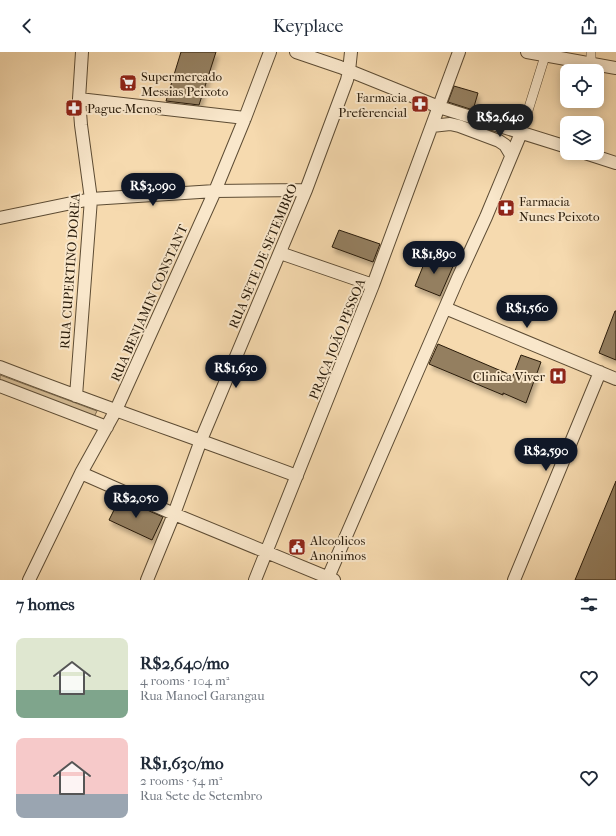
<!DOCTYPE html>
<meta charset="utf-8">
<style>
:root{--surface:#fff;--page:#f2f2f3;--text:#1f2937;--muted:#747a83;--accent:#111827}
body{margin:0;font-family:"IM FELL French Canon",serif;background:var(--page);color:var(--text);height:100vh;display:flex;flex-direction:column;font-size:15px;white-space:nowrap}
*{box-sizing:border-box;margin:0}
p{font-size:13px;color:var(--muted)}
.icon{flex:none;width:22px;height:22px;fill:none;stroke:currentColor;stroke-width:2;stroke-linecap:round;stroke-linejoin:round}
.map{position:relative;height:528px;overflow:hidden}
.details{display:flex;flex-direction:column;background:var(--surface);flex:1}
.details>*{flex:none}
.buttons{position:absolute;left:560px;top:12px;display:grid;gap:8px}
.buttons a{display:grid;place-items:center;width:44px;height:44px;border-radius:8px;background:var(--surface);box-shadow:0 2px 10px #0003;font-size:20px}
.price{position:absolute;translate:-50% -34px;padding:0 9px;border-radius:14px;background:var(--accent);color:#fff;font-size:13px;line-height:26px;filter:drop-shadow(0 1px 2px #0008)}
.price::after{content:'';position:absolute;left:50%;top:24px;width:12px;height:9px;margin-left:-6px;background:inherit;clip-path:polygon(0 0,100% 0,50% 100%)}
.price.active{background:#222;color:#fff}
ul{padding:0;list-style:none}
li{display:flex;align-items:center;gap:12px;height:100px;padding:0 16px}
li span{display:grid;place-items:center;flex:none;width:112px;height:80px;border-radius:8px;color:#555}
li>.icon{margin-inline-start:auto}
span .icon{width:48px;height:48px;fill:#fffc;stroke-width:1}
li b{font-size:17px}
h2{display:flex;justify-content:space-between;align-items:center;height:48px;padding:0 16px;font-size:17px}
header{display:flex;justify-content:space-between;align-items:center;height:52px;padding:0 16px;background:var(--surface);font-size:18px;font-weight:600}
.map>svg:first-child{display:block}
</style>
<header><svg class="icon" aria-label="back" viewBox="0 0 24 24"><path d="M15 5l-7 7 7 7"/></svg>Keyplace<svg class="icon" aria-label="share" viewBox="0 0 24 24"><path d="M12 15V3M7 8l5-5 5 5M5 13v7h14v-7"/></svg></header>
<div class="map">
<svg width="616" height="528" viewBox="0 0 616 528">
<defs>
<filter id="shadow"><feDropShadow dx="2.5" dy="4.5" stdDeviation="2" flood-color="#0004"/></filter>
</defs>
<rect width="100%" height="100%" fill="#f6daaf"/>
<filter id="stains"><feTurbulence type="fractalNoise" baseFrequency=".005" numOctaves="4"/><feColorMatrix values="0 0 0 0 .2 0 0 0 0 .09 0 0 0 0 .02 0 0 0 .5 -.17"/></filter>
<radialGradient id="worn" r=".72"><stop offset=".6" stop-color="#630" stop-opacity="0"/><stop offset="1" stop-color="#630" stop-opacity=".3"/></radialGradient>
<path fill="#d3ba93" stroke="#7e6b4f" d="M0,323L97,359L94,365L0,329Z"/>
<path fill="#947f60" stroke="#2a1c0b" filter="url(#shadow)" d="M181,0H216L199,53L166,49Z
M454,34L478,41L473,58L448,50Z
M339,178L380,192L373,210L332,195Z
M428,202L454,212L440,244L415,234Z
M615,259H616V308L599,301Z
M438,292L513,324L521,303L541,310L526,351L503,341V343L429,312Z
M616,429V528H575Z
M120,446L163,465L152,488L109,468Z"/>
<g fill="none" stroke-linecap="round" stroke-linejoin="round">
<g stroke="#5d4c34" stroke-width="10">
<path id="pedestrian" d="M591,0V11
M521,81L545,4"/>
</g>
<g stroke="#5d4c34" stroke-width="14">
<path id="minor" d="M296,0L340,15L439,55L567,95
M527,0L616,16
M79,47L245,66
M432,74L450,72L459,74L499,89L505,93L511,103
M585,101L616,111
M0,166L91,147L215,139L306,138
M280,201L373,233
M445,256L616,327
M0,315C98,353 198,387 297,424
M0,334L107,375
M76,344L91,147L81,73L79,47L82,0
M81,421L174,462L334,528
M29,528L81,421L116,358L215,139L245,66L270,0
M147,528L174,462L201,388L306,138L347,28L349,19L351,0
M255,528L373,233L459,0
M327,528L458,226L486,165L521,81
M514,528L600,320"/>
</g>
<use href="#pedestrian" stroke="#f9e7cb" stroke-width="9"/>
<use href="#minor" stroke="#f9e7cb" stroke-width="12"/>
</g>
<defs>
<g id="supermarket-square" transform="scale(0.9)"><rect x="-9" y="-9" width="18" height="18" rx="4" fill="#8f2418" stroke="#f9e7cb"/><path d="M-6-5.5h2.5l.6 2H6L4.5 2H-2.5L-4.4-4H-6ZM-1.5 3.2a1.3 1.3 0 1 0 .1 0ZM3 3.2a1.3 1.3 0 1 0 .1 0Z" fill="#fff"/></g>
<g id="pharmacy-square" transform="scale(0.9)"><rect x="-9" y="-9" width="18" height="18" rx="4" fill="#8f2418" stroke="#f9e7cb"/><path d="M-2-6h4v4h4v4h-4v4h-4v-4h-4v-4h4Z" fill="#fff"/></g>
<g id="hospital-square" transform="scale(0.9)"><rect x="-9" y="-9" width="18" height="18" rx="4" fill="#8f2418" stroke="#f9e7cb"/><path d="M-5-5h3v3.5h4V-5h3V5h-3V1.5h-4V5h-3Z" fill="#fff"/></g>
<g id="civic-square" transform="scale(0.9)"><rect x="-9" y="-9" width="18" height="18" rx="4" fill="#8f2418" stroke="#f9e7cb"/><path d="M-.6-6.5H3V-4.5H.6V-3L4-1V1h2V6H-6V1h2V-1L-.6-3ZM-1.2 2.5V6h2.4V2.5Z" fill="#fff"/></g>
</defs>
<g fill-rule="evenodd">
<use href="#supermarket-square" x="128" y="31"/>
<use href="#pharmacy-square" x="420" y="52"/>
<use href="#pharmacy-square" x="74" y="56"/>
<use href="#pharmacy-square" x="506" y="156"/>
<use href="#hospital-square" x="558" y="324"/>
<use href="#civic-square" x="297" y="495"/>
</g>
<g text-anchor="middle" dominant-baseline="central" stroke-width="4" stroke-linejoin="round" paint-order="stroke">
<g font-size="13" fill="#2a1c0b" stroke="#f9e7cb" text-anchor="start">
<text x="141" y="24">Supermercado<tspan x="141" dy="15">Messias Peixoto</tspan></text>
<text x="407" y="45" text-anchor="end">Farmacia<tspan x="407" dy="15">Preferencial</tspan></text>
<text x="87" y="56">Pague Menos</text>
<text x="519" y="149">Farmacia<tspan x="519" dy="15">Nunes Peixoto</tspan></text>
<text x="545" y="324" text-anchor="end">Clinica Viver</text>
<text x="310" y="488">Alcoolicos<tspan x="310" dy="15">Anonimos</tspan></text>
</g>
<g font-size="13" fill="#2a1c0b" stroke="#f9e7cb">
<text transform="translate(263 204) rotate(-67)">RUA SETE DE SETEMBRO</text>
<text transform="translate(70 219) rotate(-86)">RUA CUPERTINO DOREA</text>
<text transform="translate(149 251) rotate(-66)">RUA BENJAMIN CONSTANT</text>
<text transform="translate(337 287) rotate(-68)">PRAÇA JOÃO PESSOA</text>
</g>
</g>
<rect width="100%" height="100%" filter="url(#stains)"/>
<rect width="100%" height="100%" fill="url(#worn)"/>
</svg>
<div class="buttons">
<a><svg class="icon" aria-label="locate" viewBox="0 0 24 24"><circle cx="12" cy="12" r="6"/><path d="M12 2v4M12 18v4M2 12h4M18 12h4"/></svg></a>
<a><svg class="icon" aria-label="layers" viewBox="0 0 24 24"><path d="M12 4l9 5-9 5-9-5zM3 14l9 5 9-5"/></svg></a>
</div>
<b class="price active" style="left:500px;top:86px">R$2,640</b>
<b class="price" style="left:153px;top:155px">R$3,090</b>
<b class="price" style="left:434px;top:223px">R$1,890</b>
<b class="price" style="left:527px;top:277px">R$1,560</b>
<b class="price" style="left:236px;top:337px">R$1,630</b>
<b class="price" style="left:546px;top:420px">R$2,590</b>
<b class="price" style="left:136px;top:467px">R$2,050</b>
</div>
<section class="details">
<h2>7 homes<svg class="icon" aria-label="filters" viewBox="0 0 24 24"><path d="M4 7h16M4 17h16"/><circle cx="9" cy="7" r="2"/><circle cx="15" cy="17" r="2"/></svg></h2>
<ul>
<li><span style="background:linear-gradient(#dfe7d0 65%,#7fa58c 0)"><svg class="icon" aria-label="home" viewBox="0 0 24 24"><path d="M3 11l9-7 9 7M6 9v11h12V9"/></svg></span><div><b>R$2,640/mo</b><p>4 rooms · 104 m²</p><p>Rua Manoel Garangau</p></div><svg class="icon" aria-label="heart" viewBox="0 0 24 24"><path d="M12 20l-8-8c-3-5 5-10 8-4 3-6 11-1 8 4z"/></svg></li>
<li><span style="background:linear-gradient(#f6c9c9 70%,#9aa5b1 0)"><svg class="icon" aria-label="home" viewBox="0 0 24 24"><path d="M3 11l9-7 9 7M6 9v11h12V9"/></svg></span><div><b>R$1,630/mo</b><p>2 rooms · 54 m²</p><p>Rua Sete de Setembro</p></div><svg class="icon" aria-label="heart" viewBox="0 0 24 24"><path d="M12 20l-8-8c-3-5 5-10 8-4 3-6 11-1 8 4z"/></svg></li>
</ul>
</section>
